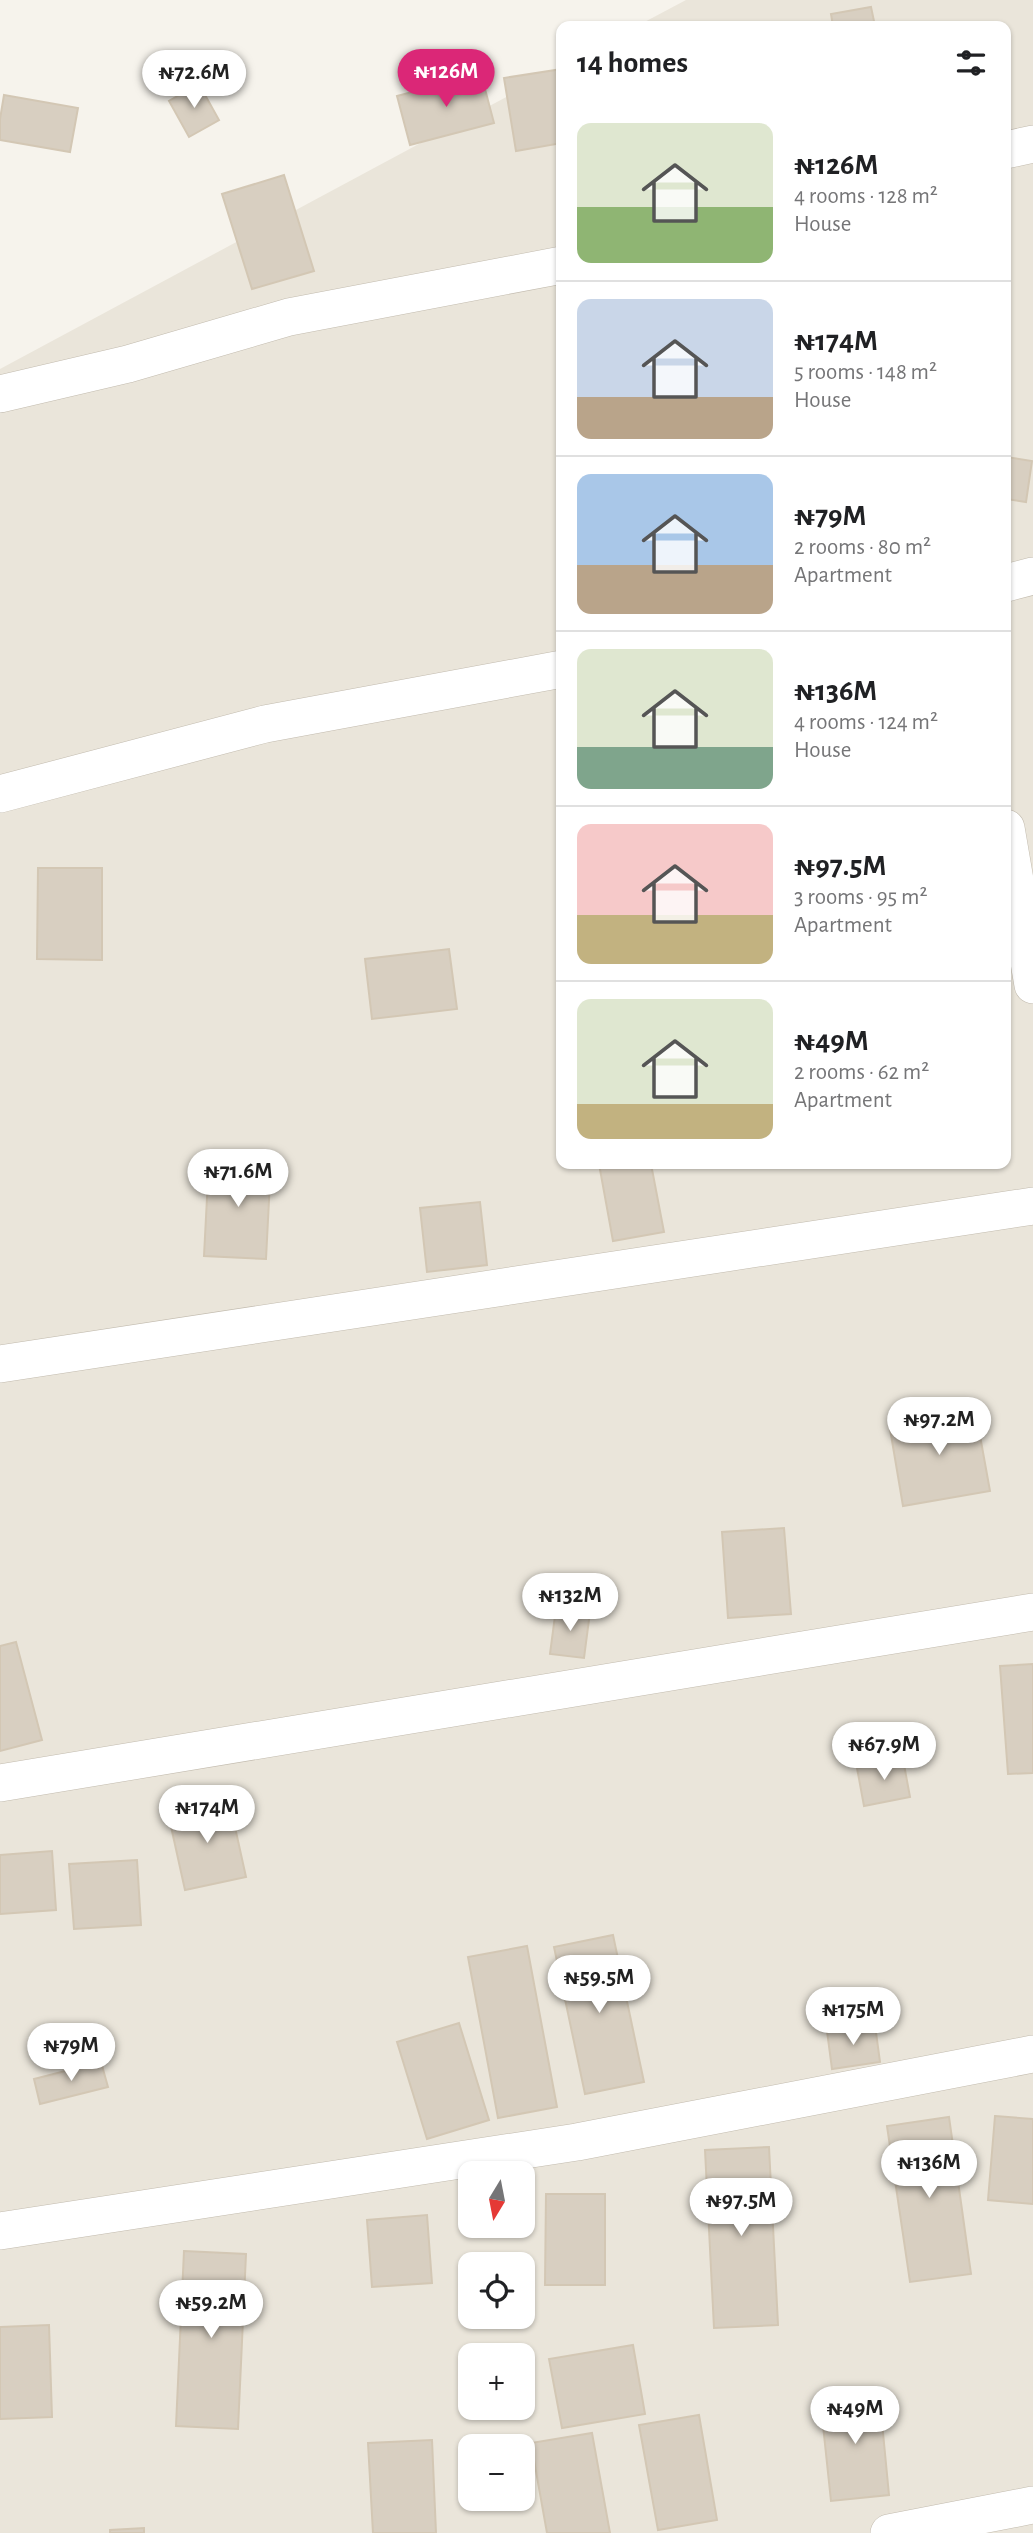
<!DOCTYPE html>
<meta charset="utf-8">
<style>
:root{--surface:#fff;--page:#f6f6f6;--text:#202124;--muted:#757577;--line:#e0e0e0;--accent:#db2777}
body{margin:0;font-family:"Alegreya Sans",sans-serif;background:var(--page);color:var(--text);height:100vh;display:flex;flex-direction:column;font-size:26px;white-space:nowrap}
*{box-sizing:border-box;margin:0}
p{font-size:23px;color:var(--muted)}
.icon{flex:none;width:38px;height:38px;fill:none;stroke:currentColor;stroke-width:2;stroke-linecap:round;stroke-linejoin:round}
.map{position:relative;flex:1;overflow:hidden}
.details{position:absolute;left:556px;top:21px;width:455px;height:1148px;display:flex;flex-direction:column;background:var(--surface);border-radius:14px;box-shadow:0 2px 5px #0004}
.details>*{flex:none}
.needle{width:46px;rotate:190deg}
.controls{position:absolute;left:458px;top:2161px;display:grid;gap:14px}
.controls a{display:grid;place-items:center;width:77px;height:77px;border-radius:14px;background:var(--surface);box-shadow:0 2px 5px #0004;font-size:35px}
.price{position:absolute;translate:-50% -60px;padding:0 16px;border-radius:24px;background:#fff;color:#222;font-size:23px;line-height:46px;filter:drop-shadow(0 2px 4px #0008)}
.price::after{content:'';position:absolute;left:50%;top:42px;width:21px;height:16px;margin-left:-10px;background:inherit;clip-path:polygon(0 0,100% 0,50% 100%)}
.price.selected{background:var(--accent);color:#fff}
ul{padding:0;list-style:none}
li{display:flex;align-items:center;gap:21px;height:175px;padding:0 21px}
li+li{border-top:2px solid var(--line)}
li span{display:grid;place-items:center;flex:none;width:196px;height:140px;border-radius:14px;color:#555}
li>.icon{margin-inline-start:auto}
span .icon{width:84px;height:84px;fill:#fffc;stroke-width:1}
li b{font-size:30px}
h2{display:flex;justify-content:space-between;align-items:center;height:84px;padding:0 21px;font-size:30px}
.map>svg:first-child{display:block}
</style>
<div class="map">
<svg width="1033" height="2533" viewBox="0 0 1033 2533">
<rect width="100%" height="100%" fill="#f6f3ec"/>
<path fill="#eae5da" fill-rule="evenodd" d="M686,0H1033V2533H0V369L562,67V1164H1006V26H637ZM471,2174H523V2226H471ZM471,2264H523V2317H471ZM471,2356H523V2408H471ZM471,2446H523V2499H471Z"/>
<path fill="#d8cfc1" stroke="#d3c7b4" stroke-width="2" d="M871,7L875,26H833L831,14Z
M562,69V143L516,151L504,78Z
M481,74L494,123L410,145L397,96Z
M199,84L219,120L189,137L169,101Z
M4,95L78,108L70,152L0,140V119Z
M284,175L314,271L252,289L222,194Z
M1006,457L1032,461L1026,502L1006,499Z
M38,868H102V960L37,959Z
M449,949L457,1009L372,1019L365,959Z
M209,1159L271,1161L266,1259L204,1256Z
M599,1164H651L664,1232L613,1241Z
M480,1202L487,1265L427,1272L420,1208Z
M975,1408L990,1491L903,1506L889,1423Z
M784,1528L791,1614L728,1618L722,1532Z
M556,1608L590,1612L584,1658L550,1654Z
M16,1642L42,1740L0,1751V1646Z
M1033,1664V1773L1008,1774L1000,1666Z
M903,1759L910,1797L864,1806L857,1768Z
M229,1800L246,1877L185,1890L168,1813Z
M52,1851L56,1910L0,1914V1855Z
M137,1860L141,1925L74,1929L69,1864Z
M613,1935L644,2082L585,2094L554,1947Z
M527,1946L557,2107L498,2118L468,1957Z
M459,2023L489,2120L427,2139L397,2042Z
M875,2025L880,2062L832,2069L827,2031Z
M101,2062L108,2087L40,2104L34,2079Z
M995,2116L1033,2119V2204L988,2200Z
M949,2117L971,2274L910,2282L887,2126Z
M769,2147L778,2325L714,2328L705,2150Z
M546,2194H605V2285H545Z
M427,2215L432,2283L372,2287L367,2220Z
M184,2251L246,2254L238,2429L176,2426Z
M49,2325L52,2417L0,2419V2327Z
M633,2345L645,2414L562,2428L549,2359Z
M879,2391L889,2495L831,2501L820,2397Z
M699,2415L717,2520L658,2530L639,2425Z
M592,2433L610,2533H547L531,2443Z
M432,2440L436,2533H373L368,2443Z
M144,2528V2533H110V2530Z"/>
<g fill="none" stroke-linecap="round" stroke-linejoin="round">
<g stroke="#c2bbae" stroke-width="38">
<path id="street" d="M1006,150L1033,144
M0,394L128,364L289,317L562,265
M1006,583L1033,576
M0,794L265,724L562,669
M1006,828L1033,985
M0,1364L1033,1206
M0,1783L1033,1612
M0,2231L577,2142L1033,2054
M889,2533L1033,2505"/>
</g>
<use href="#street" stroke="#fff" stroke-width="37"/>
</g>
</svg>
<div class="controls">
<a><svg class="needle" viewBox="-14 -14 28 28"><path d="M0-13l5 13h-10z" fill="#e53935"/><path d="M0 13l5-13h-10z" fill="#757577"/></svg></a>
<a><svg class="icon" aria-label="locate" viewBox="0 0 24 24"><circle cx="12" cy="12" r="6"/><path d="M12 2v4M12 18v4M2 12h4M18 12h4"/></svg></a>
<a>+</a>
<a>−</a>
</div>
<b class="price selected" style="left:446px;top:109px">₦126M</b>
<b class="price" style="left:194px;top:110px">₦72.6M</b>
<b class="price" style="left:238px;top:1209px">₦71.6M</b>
<b class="price" style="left:939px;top:1457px">₦97.2M</b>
<b class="price" style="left:570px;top:1633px">₦132M</b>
<b class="price" style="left:884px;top:1782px">₦67.9M</b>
<b class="price" style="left:207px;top:1845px">₦174M</b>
<b class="price" style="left:599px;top:2015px">₦59.5M</b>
<b class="price" style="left:853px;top:2047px">₦175M</b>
<b class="price" style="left:71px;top:2083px">₦79M</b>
<b class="price" style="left:929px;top:2200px">₦136M</b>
<b class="price" style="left:741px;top:2238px">₦97.5M</b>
<b class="price" style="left:211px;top:2340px">₦59.2M</b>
<b class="price" style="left:855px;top:2446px">₦49M</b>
<section class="details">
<h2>14 homes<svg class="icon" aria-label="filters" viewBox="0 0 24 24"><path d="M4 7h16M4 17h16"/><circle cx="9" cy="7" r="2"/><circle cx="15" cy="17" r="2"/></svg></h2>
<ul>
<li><span style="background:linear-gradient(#dfe7d0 60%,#8fb573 0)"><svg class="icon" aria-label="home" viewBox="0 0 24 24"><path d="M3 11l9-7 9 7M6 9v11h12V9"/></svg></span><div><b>₦126M</b><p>4 rooms · 128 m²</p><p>House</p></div></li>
<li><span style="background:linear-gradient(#c9d6e8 70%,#b9a48a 0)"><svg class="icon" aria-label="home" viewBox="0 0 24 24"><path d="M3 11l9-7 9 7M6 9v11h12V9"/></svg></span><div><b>₦174M</b><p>5 rooms · 148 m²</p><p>House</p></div></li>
<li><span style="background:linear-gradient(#a9c7e8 65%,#b9a48a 0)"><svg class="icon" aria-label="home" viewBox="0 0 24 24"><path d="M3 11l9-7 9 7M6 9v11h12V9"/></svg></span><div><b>₦79M</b><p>2 rooms · 80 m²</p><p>Apartment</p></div></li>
<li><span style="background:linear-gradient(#dfe7d0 70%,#7fa58c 0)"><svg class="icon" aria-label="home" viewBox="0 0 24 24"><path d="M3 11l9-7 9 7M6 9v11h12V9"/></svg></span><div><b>₦136M</b><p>4 rooms · 124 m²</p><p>House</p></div></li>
<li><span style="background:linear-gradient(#f6c9c9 65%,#c2b280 0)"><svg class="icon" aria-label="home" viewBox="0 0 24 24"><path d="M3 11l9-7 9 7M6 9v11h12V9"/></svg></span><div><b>₦97.5M</b><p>3 rooms · 95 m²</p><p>Apartment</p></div></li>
<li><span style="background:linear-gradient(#dfe7d0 75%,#c2b280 0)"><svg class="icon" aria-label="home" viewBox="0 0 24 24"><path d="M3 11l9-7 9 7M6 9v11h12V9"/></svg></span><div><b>₦49M</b><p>2 rooms · 62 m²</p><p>Apartment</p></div></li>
</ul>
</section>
</div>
